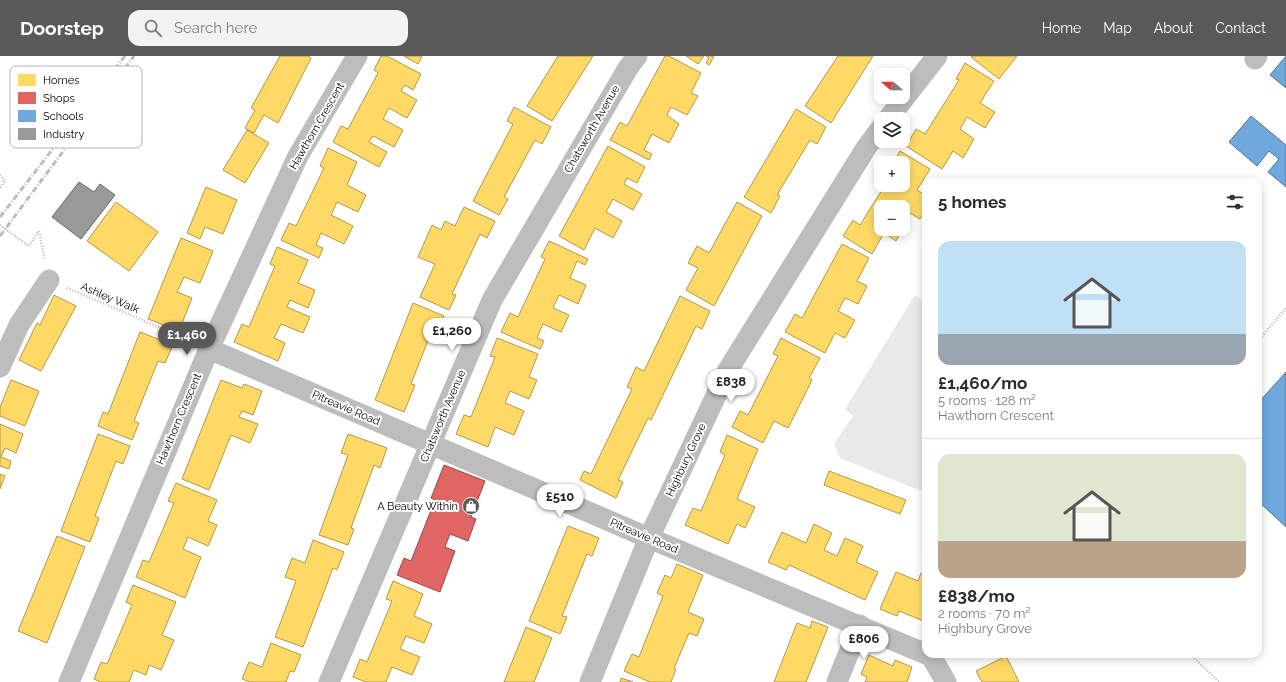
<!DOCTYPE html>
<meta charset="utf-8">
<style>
:root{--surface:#fff;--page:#f2f2f3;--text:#2b2b33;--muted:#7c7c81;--line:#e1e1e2;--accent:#595959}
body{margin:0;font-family:Raleway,sans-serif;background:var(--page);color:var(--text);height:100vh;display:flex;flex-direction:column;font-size:15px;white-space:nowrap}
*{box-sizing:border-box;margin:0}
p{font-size:13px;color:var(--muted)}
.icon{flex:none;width:22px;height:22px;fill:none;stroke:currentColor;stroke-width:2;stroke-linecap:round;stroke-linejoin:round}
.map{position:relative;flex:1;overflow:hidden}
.sheet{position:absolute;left:922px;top:122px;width:340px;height:480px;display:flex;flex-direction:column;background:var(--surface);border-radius:12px;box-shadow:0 2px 10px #0003}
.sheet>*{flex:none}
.needle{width:26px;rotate:290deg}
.controls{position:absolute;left:874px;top:12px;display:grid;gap:8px}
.controls a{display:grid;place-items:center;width:36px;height:36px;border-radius:8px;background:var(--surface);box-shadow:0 2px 10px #0003;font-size:20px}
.price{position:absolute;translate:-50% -34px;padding:0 9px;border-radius:14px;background:#fff;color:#222;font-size:13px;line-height:26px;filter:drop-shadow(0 1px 2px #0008)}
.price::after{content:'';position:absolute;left:50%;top:24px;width:12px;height:9px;margin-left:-6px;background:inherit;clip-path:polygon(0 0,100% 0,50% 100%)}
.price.selected{background:var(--accent);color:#fff}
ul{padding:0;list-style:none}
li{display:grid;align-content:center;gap:8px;height:212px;padding:0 16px}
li+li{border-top:1px solid var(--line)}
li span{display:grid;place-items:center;height:124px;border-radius:12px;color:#555}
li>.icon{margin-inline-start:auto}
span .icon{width:72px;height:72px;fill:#fffc;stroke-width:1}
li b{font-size:17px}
h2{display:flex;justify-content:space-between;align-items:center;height:48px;padding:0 16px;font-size:17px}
header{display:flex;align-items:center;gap:24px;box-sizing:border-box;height:56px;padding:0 20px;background:var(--accent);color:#fff}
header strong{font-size:19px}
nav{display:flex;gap:22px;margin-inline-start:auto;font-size:14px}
.search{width:280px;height:36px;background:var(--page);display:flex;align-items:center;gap:10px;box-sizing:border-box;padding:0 14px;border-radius:12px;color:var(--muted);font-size:15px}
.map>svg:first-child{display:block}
</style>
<header>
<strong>Doorstep</strong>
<div class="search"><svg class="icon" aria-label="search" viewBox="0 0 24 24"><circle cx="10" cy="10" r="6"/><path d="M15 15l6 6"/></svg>Search here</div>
<nav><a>Home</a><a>Map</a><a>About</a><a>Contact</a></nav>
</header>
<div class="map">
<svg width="1286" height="626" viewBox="0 0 1286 626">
<rect width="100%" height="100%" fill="#fff"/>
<path fill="#e9e9e9" d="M915,239L926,247V437L840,402L834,388L853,360L845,353Z"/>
<path fill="#ffd966" stroke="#b29847" d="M280,0H308L311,2L278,67L264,59L254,77L245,72L255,54L251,52Z
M381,0H387L421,18L413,34L405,29L401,35L417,44L407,62L389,52L383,63L403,74L394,91L373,80L369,86L387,96L379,111L333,86L341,70L348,73L378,17L374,14Z
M404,0H422L418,8Z
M558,0H593L552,65L527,50Z
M665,0H669L701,17L691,37L698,40L687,59L671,51L667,59L679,68L669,87L652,78L644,94L652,98L649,104L610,84L620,66L627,70Z
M686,0H704L698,8Z
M706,0H714L709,9L706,7L709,2Z
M838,0H873L831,67L805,50Z
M972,0H1017L999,23L971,1Z
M965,7L994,25L980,47L995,56L985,72L967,61L960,73L974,83L963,102L953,95L942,113L906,90L916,73L925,78L959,24L956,23Z
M514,51L551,71L542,88L535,84L504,141L508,143L499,159L473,145L513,68L507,65Z
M796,53L826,71L817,88L810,84L777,139L780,140L771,157L744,141Z
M247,74L269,87L245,127L223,114Z
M608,90L645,111L637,127L627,122L624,128L642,138L633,154L613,143L606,156L622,165L613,182L595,172L584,194L559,180Z
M328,92L357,106L347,129L366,139L358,156L337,146L331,159L353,170L344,188L321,177L316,189L323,192L319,202L281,184L289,167L296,170L324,112L320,110Z
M900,95L930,113L917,134L926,140V153L920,163L903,153V151H881V173H903V161L908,165L896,185L884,177L872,198L843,180L853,164L860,169L885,129H903V107H893Z
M206,131L237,144L223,178L205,171L200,183L187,177Z
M116,146L158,176L129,215L87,185Z
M737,146L762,160L714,250L686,234L698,212L688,207L697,190L709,197Z
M464,151L495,165L487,182L480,178L452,238L456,239L449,254L420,241L435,208L418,201L432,169L441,174L445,165L455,170Z
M181,182L213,195L200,227L184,221L177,236L192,242L179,275L148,263Z
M549,185L588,203L585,209L577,205L570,222L586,229L578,248L559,239L553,252L569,259L561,276L543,268L537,282L544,285L540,293L501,276L510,257L518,261L545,203L541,201Z
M842,188L869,202L857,225L867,230L858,248L845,242L838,255L855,264L845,282L835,277L825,297L785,276L795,258L802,262Z
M277,191L308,204L298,227L315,234L308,252L290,244L287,251L310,261L303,277L281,268L274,282L285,287L278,305L234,286L242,268L249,271L275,210L270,208Z
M54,239L76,250L41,315L19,304L37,267L40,269Z
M680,240L710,255L702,273L696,270L651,364L648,362L618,424L623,426L616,442L580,424L584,415L591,418L632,333L627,331L636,311L644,315Z
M413,247L444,260L438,277L432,274L411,328L415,329L404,356L375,344Z
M140,276L173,289L165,307L158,305L134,365L139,367L132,384L98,370L103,356L108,358Z
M497,282L538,298L529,321L537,324L529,343L510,335L505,347L524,355L514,379L495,371L488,391L456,378L464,359L471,361L495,301L490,300Z
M781,282L820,302L809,322L812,324L788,372L774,365L763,387L732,371L740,355L748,359L778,300L773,298Z
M11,324L39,335L25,370L0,360V351Z
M221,324L242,332L244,328L262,335L253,359L242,355L239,361L258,368L250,387L231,379L209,434L182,423Z
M0,368L23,378L16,397L5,392L1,401L11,405L9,413L0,410Z
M98,378L130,390L123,408L116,405L95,460L99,462L90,486L61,475Z
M348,378L387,392L380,412L374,409L351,472L354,473L348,489L319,479L348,399L341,397Z
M727,379L758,393L737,443L755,451L745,472L737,468L728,488L685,469L693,452L701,455L725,399L720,396Z
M829,415L906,444L900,458L824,429Z
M0,418L5,420L0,433Z
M176,427L217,444L208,465L217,469L208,490L188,481L183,493L201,501L185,542L136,521L143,504L149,506L174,447L168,445Z
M814,468L832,477L824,494L837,500L845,482L863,490L856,506L878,516L865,544L789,509L786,514L768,506L782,476L806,487Z
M568,470L599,482L592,500L587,498L562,560L567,561L560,578L529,565Z
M57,480L85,491L47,587L18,575Z
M313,484L344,496L337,514L333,512L303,591L275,581L296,525L285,521L292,502L305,507Z
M677,508L703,519L688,556L704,563L697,580L689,577L674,612L676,613L671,626H650L624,615L632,598L639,601L663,540L657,537L665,519L671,522Z
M896,516L918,525L921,517L926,519V566L899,555L897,560L880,553Z
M393,525L423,538L414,560L432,568L424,587L406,580L400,593L420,601L412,619L392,611L386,626H366L353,621L360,603L367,606L392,545L386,543Z
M133,529L176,546L162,579L174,584L161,614L149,609L146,619L134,614L129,626H100L94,623L101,606L107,608L132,549L126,546Z
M812,565L828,571L806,626H774L797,567L810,572Z
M526,571L552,582L534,626H504Z
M271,587L301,599L294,616L290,615L286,626H250L242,623L249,606L262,611Z
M869,599L893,610L895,604L912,611L907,626H865L867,621L861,618Z
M1006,600L1019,626H982L976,615Z
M621,622L633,626H620Z"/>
<path fill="#e06666" stroke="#9d4747" d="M444,409L485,425L471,461L476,463L468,485L450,478L445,491L455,495L440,536L397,519L404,502L411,505L435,444L431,442Z"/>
<path fill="#6fa8dc" stroke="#4e769a" d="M1286,0V32L1270,19Z
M1251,60L1286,89V131L1268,116L1279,103L1269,95L1257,110L1229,86Z
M1286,316V471L1258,445V347Z"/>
<path fill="#999" stroke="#6b6b6b" d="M79,126L94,136L100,128L115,139L81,183L52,161Z"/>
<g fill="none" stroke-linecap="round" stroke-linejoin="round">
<path stroke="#b8b8b8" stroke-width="2.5" stroke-dasharray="1 2" stroke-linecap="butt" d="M0,119L5,125L0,132
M0,169L29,190L39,175
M39,175L45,204
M67,232L192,285
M1258,285L1286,252
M1190,598L1219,626"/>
<path stroke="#bdbdbd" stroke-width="21" d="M1255,3L1257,0
M888,63L937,0
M209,293L649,482L926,598
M0,311L19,269L49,224
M927,598L931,600L946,626
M69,626L209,293L298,100L357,0
M329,626L492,244L628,12L637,0
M590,626L649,482L728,314L866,92L881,72
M837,626L860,569"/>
<path stroke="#bdbdbd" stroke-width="3" stroke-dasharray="6 2 1 2" stroke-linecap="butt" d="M0,161L125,0
M0,180L134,0"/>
</g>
<defs>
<g id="shop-disc" transform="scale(0.9)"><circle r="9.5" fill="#595959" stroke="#fff"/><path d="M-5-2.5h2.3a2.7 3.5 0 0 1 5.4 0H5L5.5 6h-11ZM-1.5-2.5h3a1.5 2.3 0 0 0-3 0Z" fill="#fff"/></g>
</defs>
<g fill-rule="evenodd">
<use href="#shop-disc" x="471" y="450"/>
</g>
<g text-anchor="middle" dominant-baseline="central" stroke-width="4" stroke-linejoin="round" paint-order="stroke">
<g font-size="11" fill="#000" stroke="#fff">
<text transform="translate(317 70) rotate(-60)">Hawthorn Crescent</text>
<text transform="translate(592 73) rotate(-60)">Chatsworth Avenue</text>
<text transform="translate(110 242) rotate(23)">Ashley Walk</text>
<text transform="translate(346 352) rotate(23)">Pitreavie Road</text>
<text transform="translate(443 360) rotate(-67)">Chatsworth Avenue</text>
<text transform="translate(179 363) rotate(-67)">Hawthorn Crescent</text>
<text transform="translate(686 404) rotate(-65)">Highbury Grove</text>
<text transform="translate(644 480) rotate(23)">Pitreavie Road</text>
</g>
<g font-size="11" fill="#000" stroke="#fff" text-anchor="end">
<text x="458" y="450">A Beauty Within</text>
</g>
</g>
<rect x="10" y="10" width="132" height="82" rx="6" fill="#fff" stroke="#b2b2b2" stroke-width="1"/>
<rect x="18" y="18" width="18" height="12" fill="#ffd966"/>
<rect x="18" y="36" width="18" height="12" fill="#e06666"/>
<rect x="18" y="54" width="18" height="12" fill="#6fa8dc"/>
<rect x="18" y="72" width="18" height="12" fill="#999"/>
<g font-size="11" fill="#000">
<text x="43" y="28">Homes</text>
<text x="43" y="46">Shops</text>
<text x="43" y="64">Schools</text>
<text x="43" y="82">Industry</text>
</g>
</svg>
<div class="controls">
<a><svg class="needle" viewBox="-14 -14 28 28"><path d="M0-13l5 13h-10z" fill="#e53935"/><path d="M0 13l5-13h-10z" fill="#7c7c81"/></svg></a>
<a><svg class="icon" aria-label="layers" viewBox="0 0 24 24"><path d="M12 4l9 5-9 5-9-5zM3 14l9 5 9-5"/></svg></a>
<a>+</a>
<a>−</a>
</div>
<b class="price" style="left:452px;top:296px">£1,260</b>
<b class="price selected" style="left:187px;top:300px">£1,460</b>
<b class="price" style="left:731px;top:347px">£838</b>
<b class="price" style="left:560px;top:462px">£510</b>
<b class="price" style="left:864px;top:604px">£806</b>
<section class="sheet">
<h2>5 homes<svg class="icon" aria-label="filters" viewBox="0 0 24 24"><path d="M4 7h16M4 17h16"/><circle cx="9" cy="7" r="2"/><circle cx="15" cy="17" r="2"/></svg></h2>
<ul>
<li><span style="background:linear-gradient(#bfe0f5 75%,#9aa5b1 0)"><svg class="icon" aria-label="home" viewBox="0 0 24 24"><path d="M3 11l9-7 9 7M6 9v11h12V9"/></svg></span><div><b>£1,460/mo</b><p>5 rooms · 128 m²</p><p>Hawthorn Crescent</p></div></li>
<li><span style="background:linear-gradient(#dfe7d0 70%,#b9a48a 0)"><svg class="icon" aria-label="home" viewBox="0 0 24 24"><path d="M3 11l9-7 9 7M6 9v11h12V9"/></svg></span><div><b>£838/mo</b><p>2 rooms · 70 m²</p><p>Highbury Grove</p></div></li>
</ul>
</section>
</div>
